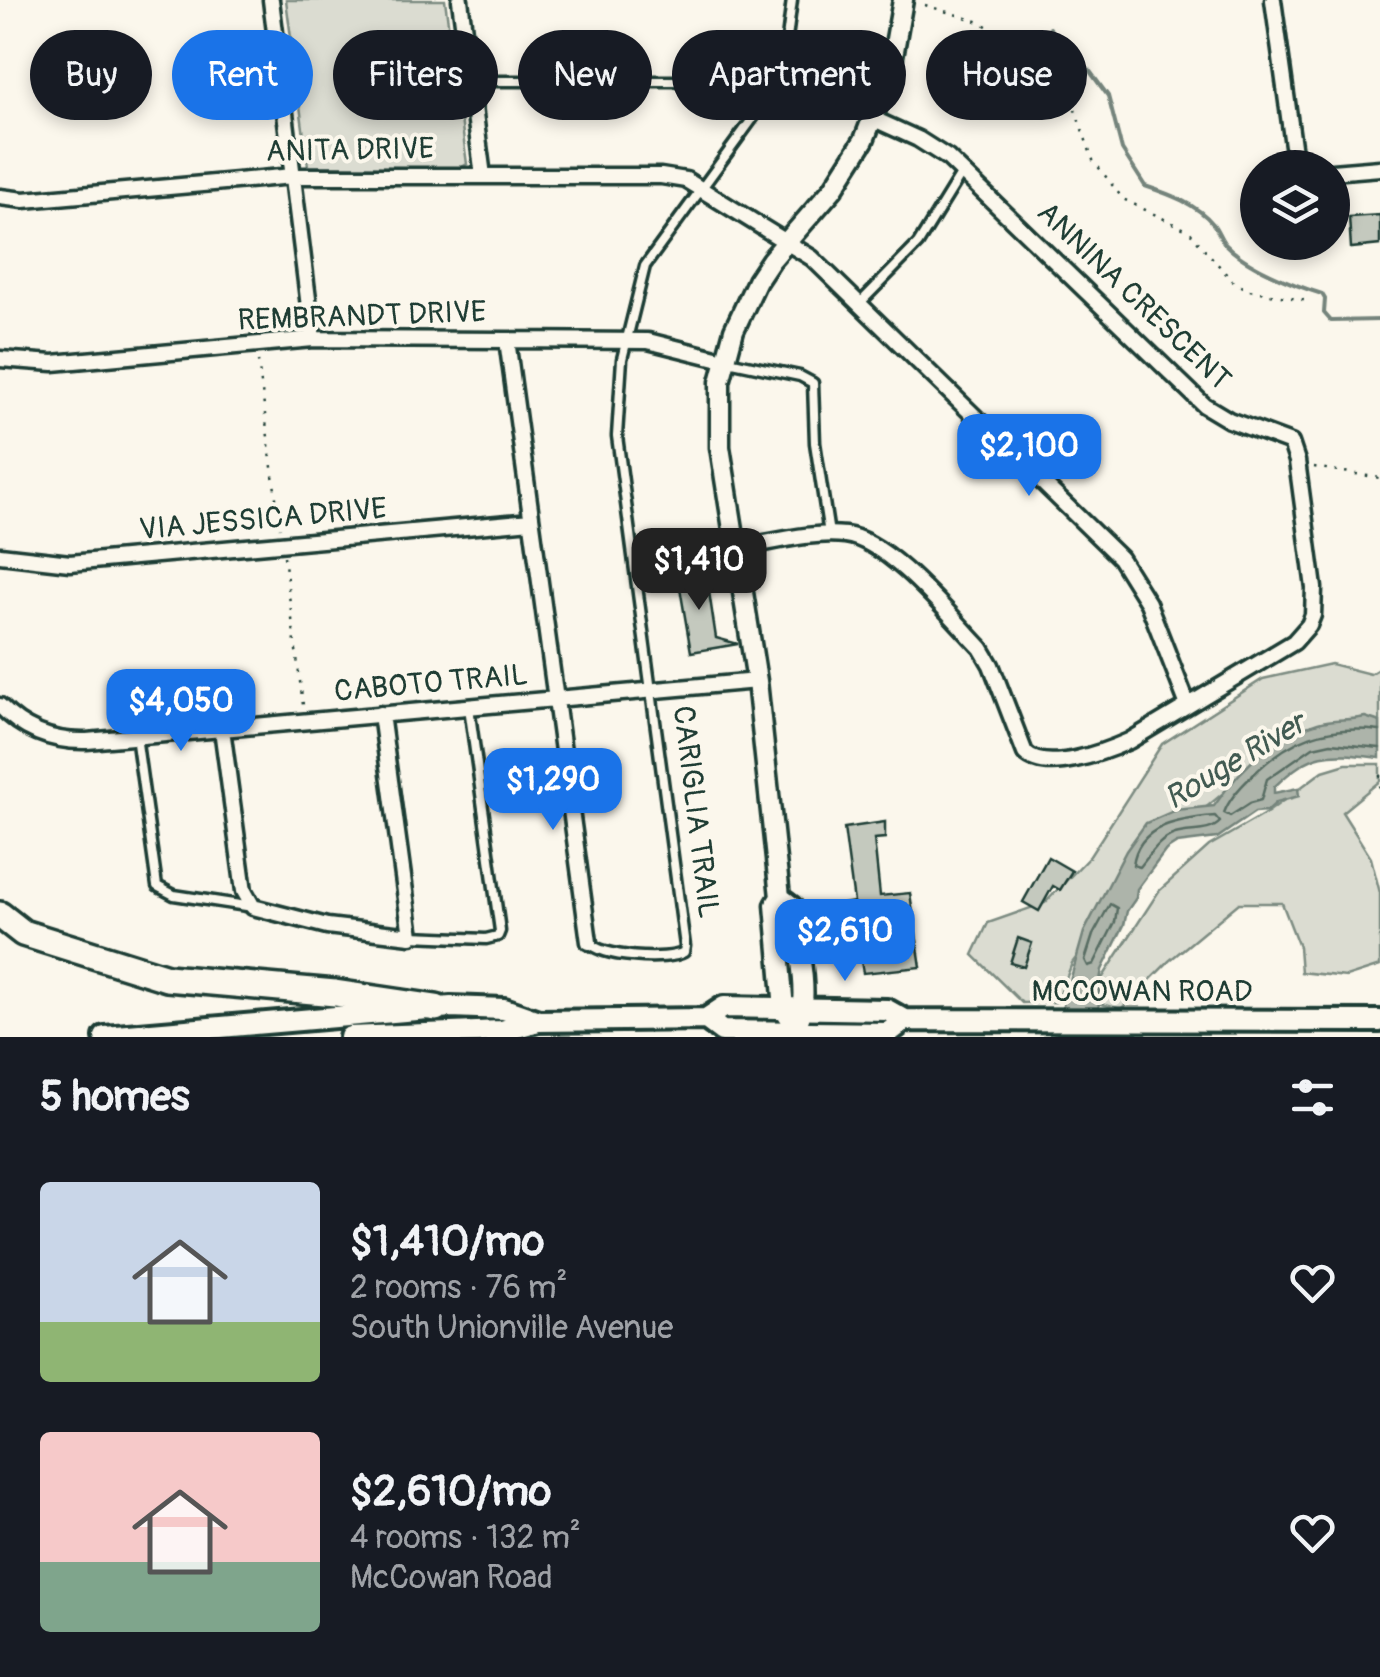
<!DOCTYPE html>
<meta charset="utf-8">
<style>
:root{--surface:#171b24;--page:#242831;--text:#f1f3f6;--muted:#9ea1a6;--accent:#1a73e8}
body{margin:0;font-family:Pangolin,sans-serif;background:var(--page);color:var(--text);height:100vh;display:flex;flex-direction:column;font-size:38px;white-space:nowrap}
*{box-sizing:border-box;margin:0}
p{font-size:32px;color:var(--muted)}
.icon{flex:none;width:55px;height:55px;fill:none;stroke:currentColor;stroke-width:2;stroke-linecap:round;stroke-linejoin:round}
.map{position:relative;height:1037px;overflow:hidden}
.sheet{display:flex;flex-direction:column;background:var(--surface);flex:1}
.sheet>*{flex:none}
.banner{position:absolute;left:30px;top:30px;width:1320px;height:90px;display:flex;gap:20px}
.fabs{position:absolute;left:1240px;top:150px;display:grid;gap:20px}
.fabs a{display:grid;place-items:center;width:110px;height:110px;border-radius:50%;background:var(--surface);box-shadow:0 5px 15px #0003;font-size:50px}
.price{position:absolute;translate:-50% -85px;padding:0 22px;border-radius:20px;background:var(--accent);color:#fff;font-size:32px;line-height:65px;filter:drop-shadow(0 2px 5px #0008)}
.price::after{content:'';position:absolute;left:50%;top:60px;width:30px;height:22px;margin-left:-15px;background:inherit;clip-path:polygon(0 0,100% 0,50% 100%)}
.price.current{background:#222;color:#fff}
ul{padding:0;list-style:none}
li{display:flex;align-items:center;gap:30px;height:250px;padding:0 40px}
li span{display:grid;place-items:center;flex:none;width:280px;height:200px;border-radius:10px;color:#555}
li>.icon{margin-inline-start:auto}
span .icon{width:120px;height:120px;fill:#fffc;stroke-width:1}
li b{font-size:42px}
h2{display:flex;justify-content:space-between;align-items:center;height:120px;padding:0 40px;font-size:42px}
.tag{padding:0 35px;border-radius:45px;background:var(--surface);box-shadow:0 5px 15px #0003;font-size:35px;line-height:90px}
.tag.current{background:var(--accent);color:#fff}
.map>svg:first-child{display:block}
</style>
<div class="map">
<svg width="1380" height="1037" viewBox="0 0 1380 1037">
<rect width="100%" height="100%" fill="#fbf7ec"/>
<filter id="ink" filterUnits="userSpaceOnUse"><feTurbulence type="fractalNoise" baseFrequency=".01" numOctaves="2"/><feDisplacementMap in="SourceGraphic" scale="20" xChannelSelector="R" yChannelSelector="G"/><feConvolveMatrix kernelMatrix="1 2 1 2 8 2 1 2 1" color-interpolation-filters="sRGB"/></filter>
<g filter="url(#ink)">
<path fill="#dbdcd1" stroke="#7d8c82" stroke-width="2.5" d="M286,0H445L467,164L460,168L308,166Z
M1331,664L1370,674L1380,668V731L1228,789L1197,815L1111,911L1072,963L1057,1002L1022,1003L973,955L988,923L1045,903L1090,856L1162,744L1263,679Z
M1346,764H1380V781L1342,812L1371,858L1380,893V966L1346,977L1301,972L1299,947L1282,903H1239L1169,961L1121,1009L1098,1003L1101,980L1159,891L1209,846L1268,812L1323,771Z"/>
<path fill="#adb4aa" stroke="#74847b" stroke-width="2.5" d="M1365,717L1380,722V758C1329,752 1314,749 1274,787V793L1298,788L1299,796L1277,802L1267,811L1255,812L1217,838L1177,843L1166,850L1137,889L1136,898L1127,911L1124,925L1102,970L1098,990L1100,1037H1054L1084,932L1126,851L1146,823L1176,810L1214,806C1240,768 1273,736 1318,723C1334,718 1349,721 1365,717Z"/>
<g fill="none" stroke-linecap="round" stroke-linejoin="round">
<path stroke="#586d63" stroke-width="2.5" d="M1380,731C1326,725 1291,737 1252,776C1240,787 1229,799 1224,813L1230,816L1250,803L1261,800L1267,779L1313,747L1331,743L1380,748
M1215,816L1220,822C1209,834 1190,829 1175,834C1159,839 1150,855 1140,867L1133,865C1138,824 1181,819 1215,816Z
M1110,904L1117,908L1115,922L1094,964L1088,966L1085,960L1093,935Z"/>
<path stroke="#74847b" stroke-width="4" d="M1050,28L1057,43L1089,70L1108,96L1122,150L1145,186C1169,194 1197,204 1213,224C1218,230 1220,238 1225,244C1246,266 1293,285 1322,294L1325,299L1324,313L1331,321L1380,320"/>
</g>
<path fill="#c4c9be" stroke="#1f3d34" stroke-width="2.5" d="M1380,215V245L1351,248L1349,217Z
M706,572L716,638L738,644L691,652L678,576Z
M885,822V838L874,839L880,896L910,893L921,967L863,973L856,931L831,935L826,907L854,902L844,828Z
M1048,857L1072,871L1060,890L1053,886L1039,911L1023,902Z
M1018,938L1032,943L1024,967L1010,963Z"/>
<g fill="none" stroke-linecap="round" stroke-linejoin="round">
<g stroke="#1f3d34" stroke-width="15">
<path id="service" d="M470,81H741L772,92
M860,303L918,244L963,171
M728,361L800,376L813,383L815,443L829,534
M136,736L157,886L174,895L253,907
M411,936L486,939L498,936L500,931L469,707
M589,942C599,957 668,962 684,952L685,946L617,436L622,359L645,266L772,92L785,54L792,0"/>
</g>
<g stroke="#1f3d34" stroke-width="21">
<path id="minor" d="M271,0L313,339
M460,0L483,176
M1273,0L1294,153L1308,168
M1332,172L1380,168
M0,197L24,200L293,176H661L686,180L812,258L1120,558L1148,603L1187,703
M507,340L589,942
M0,359L53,363L313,339L507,340L648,341L724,360
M737,548C771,543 811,531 845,535C889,540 950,616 981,648L991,665L1025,753C1046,774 1104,752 1129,741L1294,642L1309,625L1313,615L1314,588L1297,461L1291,443L1229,420L1204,405L948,158L918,139L874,119
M0,555L70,563L531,521
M0,706C24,731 53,742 87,741L757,681
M222,729L244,891L253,907L327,926L411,936L381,714"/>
</g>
<g stroke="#1f3d34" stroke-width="25">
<path id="tertiary" d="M780,897L792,906C796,935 810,992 800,1018
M789,1017L784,1009L775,905L780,897L757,681L720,447V382L734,330L757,281L771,260L833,189L864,140L890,73L903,0"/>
</g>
<g stroke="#1f3d34" stroke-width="28">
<path id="secondary" d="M706,1019L722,1031L888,1033L905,1020
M105,1037L451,1007L504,1009L538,1021
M350,1037L502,1031L538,1021L706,1019L724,1007L887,1010L905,1020L1380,1021"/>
</g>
<g stroke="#1f3d34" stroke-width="32">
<path id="motorway" d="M0,915L23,933L167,978L335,993L436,1008"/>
</g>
<path stroke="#1f3d34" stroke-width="2.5" stroke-dasharray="2.5 8" stroke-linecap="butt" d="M925,5L980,22L995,31L1014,54L1051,76L1074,107L1093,160L1123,199L1189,231L1234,283L1249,290L1308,301
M258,361L280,528
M1314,467L1380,478
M284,556L303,705
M1380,775V806"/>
<use href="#service" stroke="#fbf7ec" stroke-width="8"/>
<use href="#minor" stroke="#fbf7ec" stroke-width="14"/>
<use href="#tertiary" stroke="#fbf7ec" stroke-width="18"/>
<use href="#secondary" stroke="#fbf7ec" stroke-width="20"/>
<use href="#motorway" stroke="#fbf7ec" stroke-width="25"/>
</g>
</g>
<g text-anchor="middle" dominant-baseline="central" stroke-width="8" stroke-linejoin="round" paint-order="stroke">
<g font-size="30" fill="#1f3d34" stroke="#fbf7ec">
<text transform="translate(350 150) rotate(-1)">ANITA DRIVE</text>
<text transform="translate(1134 296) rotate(44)">ANNINA CRESCENT</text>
<text transform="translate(362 316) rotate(-2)">REMBRANDT DRIVE</text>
<text transform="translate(263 519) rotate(-5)">VIA JESSICA DRIVE</text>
<text transform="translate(431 683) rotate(-5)">CABOTO TRAIL</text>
<text transform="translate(696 812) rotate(83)">CARIGLIA TRAIL</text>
<text x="1142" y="991">MCCOWAN ROAD</text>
</g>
<g font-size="32" font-style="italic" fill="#425b52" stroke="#fbf7ec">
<text transform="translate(1235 761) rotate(-31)">Rouge River</text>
</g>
</g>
</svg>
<div class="fabs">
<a><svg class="icon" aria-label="layers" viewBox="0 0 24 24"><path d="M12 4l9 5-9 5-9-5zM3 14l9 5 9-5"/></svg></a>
</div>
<b class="price" style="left:1029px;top:499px">$2,100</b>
<b class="price current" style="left:699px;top:613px">$1,410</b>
<b class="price" style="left:181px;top:754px">$4,050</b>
<b class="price" style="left:553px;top:833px">$1,290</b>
<b class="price" style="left:845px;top:984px">$2,610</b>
<div class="banner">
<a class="tag">Buy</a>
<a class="tag current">Rent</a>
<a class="tag">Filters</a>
<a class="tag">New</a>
<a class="tag">Apartment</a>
<a class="tag">House</a>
</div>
</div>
<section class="sheet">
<h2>5 homes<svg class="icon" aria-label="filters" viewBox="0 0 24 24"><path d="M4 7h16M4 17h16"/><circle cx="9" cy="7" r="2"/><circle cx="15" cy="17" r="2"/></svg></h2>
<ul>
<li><span style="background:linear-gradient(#c9d6e8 70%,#8fb573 0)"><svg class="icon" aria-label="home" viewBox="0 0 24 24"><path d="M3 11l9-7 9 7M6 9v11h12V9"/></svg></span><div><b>$1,410/mo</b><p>2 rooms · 76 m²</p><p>South Unionville Avenue</p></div><svg class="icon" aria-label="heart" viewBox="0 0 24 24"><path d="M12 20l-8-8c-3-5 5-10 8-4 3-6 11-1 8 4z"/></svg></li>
<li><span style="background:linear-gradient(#f6c9c9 65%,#7fa58c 0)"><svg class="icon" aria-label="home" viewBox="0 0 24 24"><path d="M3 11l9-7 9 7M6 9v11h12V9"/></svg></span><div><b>$2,610/mo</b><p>4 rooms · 132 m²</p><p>McCowan Road</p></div><svg class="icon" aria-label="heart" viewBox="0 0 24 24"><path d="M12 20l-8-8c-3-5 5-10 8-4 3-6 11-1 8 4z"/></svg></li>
</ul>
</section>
